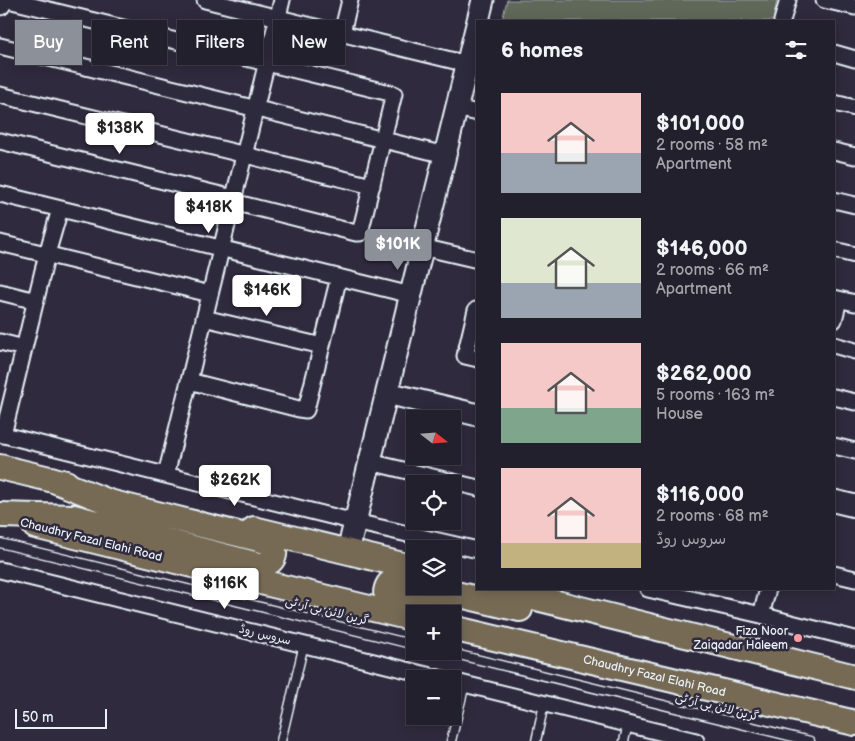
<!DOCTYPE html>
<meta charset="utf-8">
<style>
:root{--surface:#23202e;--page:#2f2d3a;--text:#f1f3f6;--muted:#a3a3aa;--line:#403e4a;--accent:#8c9099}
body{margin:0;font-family:"Balsamiq Sans","Playpen Sans Arabic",sans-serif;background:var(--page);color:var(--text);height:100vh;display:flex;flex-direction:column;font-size:19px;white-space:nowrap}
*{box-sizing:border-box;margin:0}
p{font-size:16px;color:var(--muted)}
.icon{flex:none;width:28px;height:28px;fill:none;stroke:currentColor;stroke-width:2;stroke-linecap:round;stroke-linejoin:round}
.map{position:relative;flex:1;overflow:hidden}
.details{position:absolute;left:476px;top:20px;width:359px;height:570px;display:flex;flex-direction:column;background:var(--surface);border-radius:0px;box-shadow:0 2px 12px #0003,0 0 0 1px var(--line)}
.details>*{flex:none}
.top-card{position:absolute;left:15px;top:20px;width:386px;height:45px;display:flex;gap:10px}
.needle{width:32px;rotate:107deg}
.tools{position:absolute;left:406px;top:410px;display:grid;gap:10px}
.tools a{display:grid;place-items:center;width:55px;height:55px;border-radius:0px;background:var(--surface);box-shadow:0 2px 12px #0003,0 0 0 1px var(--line);font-size:25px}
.scale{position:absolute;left:15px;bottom:12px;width:92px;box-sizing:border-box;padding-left:5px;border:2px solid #e8f1f8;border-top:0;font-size:14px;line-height:18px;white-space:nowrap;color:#e8f1f8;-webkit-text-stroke:4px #2f2a3d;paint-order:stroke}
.price{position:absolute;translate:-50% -42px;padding:0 11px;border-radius:5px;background:#fff;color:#222;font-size:16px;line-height:32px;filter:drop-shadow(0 1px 2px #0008)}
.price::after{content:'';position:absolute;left:50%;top:30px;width:15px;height:11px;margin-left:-8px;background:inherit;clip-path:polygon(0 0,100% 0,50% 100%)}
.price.selected{background:var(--accent);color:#fff}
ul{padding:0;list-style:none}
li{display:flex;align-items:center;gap:15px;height:125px;padding:0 25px}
li span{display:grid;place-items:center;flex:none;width:140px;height:100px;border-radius:0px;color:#555}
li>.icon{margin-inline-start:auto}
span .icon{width:60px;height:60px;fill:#fffc;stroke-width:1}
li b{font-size:21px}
h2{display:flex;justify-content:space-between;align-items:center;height:60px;padding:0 25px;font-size:21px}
.pill{padding:0 18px;border-radius:0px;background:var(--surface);box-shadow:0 2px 12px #0003,0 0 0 1px var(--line);font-size:18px;line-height:45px}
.pill.selected{background:var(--accent);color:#fff}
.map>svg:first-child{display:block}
</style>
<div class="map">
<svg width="855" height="741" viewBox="0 0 855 741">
<rect width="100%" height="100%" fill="#2f2a3d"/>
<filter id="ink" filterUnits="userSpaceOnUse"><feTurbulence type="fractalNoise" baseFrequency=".02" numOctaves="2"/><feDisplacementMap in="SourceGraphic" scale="10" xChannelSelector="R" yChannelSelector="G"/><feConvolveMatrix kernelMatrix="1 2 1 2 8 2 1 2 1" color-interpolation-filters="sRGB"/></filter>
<g filter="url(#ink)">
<path fill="#61675a" stroke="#a4aca9" d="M507,0H777L773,21H502Z"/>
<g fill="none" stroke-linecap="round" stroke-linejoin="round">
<g stroke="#e8f1f8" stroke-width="11">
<path id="lane" d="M0,543L415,645
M443,651L810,741
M281,741L304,644
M451,741L465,684
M536,741L544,704
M624,741L628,724"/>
</g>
<g stroke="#e8f1f8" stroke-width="19">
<path id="street" d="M8,0L394,94L360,233H356L233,202
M205,0L467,64
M824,0L855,7
M782,21L788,0
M342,33L350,0
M0,46L445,155
M834,53L855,59
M0,95L372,186
M834,103L855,108
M456,108L478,113
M0,141L233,198
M834,151L855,156
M0,194L411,295
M834,200L855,205
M0,243L210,294
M422,247L478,260
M834,250L855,255
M0,292L36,301
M834,298L855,303
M476,310L465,356L478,359
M204,318L322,346
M834,320L839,300
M0,342L24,348
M834,345L855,351
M189,381L299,409L306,410L339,277
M834,397L855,402
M0,434L355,522L478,550
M3,435L47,254L60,209
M834,446L855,451
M370,462L478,488
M166,475L282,0
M0,570L443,679
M834,574L855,579
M648,589L761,615L791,623L855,639
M761,615L768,589
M452,681L696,741"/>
</g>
<g stroke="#e8f1f8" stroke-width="25">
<path id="secondary" d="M0,4L1,0
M387,393L478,415
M834,501L855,506
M348,551L483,0"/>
</g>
<g stroke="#e8f1f8" stroke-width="28">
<g id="primary">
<path d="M0,467L66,483"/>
<path d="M0,515L74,517L259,565C275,565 280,549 266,541L109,502L51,479"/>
<path d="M35,526L269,584L415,619"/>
<path d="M254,529L415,568"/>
<path d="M415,585C403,582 389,575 386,592L389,598L392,600L445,614"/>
<path d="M422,586L520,609"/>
<path d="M500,589L855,677"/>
<path id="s1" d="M452,628L855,723"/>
</g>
</g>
<use href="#lane" stroke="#2f2a3d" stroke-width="8"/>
<use href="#street" stroke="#2f2a3d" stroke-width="15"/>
<use href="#secondary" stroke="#2f2a3d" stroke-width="21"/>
<use href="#primary" stroke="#766a54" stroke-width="24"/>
</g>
</g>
<circle fill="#ff9aa2" stroke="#2f2a3d" stroke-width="2" cx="798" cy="638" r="5"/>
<g text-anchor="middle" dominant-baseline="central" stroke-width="5" stroke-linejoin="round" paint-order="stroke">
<g font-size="12" fill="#e8f1f8" stroke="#2f2a3d">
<text transform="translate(91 540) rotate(14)">Chaudhry Fazal Elahi Road</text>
<text transform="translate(327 611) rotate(14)">گرین لائن بی آر ٹی</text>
<text transform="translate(265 635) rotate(14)">سروس روڈ</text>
<text stroke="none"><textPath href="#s1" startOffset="208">Chaudhry Fazal Elahi Road</textPath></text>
<text transform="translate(717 707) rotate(14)">گرین لائن بی آر ٹی</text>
</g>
<g font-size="12" fill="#e8f1f8" stroke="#2f2a3d" text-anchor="end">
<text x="788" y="631">Fiza Noor<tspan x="788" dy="14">Zaiqadar Haleem</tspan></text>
</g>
</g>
</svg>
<div class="tools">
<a><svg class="needle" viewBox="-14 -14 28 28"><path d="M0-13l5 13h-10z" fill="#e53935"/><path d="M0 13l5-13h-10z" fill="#a3a3aa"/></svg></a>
<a><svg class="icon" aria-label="locate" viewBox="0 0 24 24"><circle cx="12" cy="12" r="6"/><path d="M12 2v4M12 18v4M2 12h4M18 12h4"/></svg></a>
<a><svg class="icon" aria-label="layers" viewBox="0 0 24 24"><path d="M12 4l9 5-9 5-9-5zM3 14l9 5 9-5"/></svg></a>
<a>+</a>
<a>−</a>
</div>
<div class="scale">50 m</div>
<b class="price" style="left:120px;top:155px">$138K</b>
<b class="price" style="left:209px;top:234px">$418K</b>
<b class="price selected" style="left:398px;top:271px">$101K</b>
<b class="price" style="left:267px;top:317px">$146K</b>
<b class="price" style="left:235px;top:507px">$262K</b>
<b class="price" style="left:225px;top:610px">$116K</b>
<div class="top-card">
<a class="pill selected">Buy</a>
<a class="pill">Rent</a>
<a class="pill">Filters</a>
<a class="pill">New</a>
</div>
<section class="details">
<h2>6 homes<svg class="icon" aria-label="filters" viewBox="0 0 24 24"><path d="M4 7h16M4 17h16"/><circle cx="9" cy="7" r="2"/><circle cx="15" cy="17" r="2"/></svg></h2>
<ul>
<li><span style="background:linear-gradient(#f6c9c9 60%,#9aa5b1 0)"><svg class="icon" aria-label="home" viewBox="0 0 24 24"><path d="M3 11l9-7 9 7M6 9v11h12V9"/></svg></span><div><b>$101,000</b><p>2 rooms · 58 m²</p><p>Apartment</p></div></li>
<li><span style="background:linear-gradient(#dfe7d0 65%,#9aa5b1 0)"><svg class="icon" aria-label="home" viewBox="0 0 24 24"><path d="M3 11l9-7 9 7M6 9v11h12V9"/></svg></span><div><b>$146,000</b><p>2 rooms · 66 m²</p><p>Apartment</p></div></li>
<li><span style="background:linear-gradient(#f6c9c9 65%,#7fa58c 0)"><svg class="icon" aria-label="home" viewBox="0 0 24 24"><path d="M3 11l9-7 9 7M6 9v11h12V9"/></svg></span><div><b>$262,000</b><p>5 rooms · 163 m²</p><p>House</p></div></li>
<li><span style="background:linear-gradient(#f6c9c9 75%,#c2b280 0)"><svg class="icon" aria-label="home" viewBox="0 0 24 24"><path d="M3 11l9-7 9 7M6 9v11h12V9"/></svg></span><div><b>$116,000</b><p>2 rooms · 68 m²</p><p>سروس روڈ</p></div></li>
</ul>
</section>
</div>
